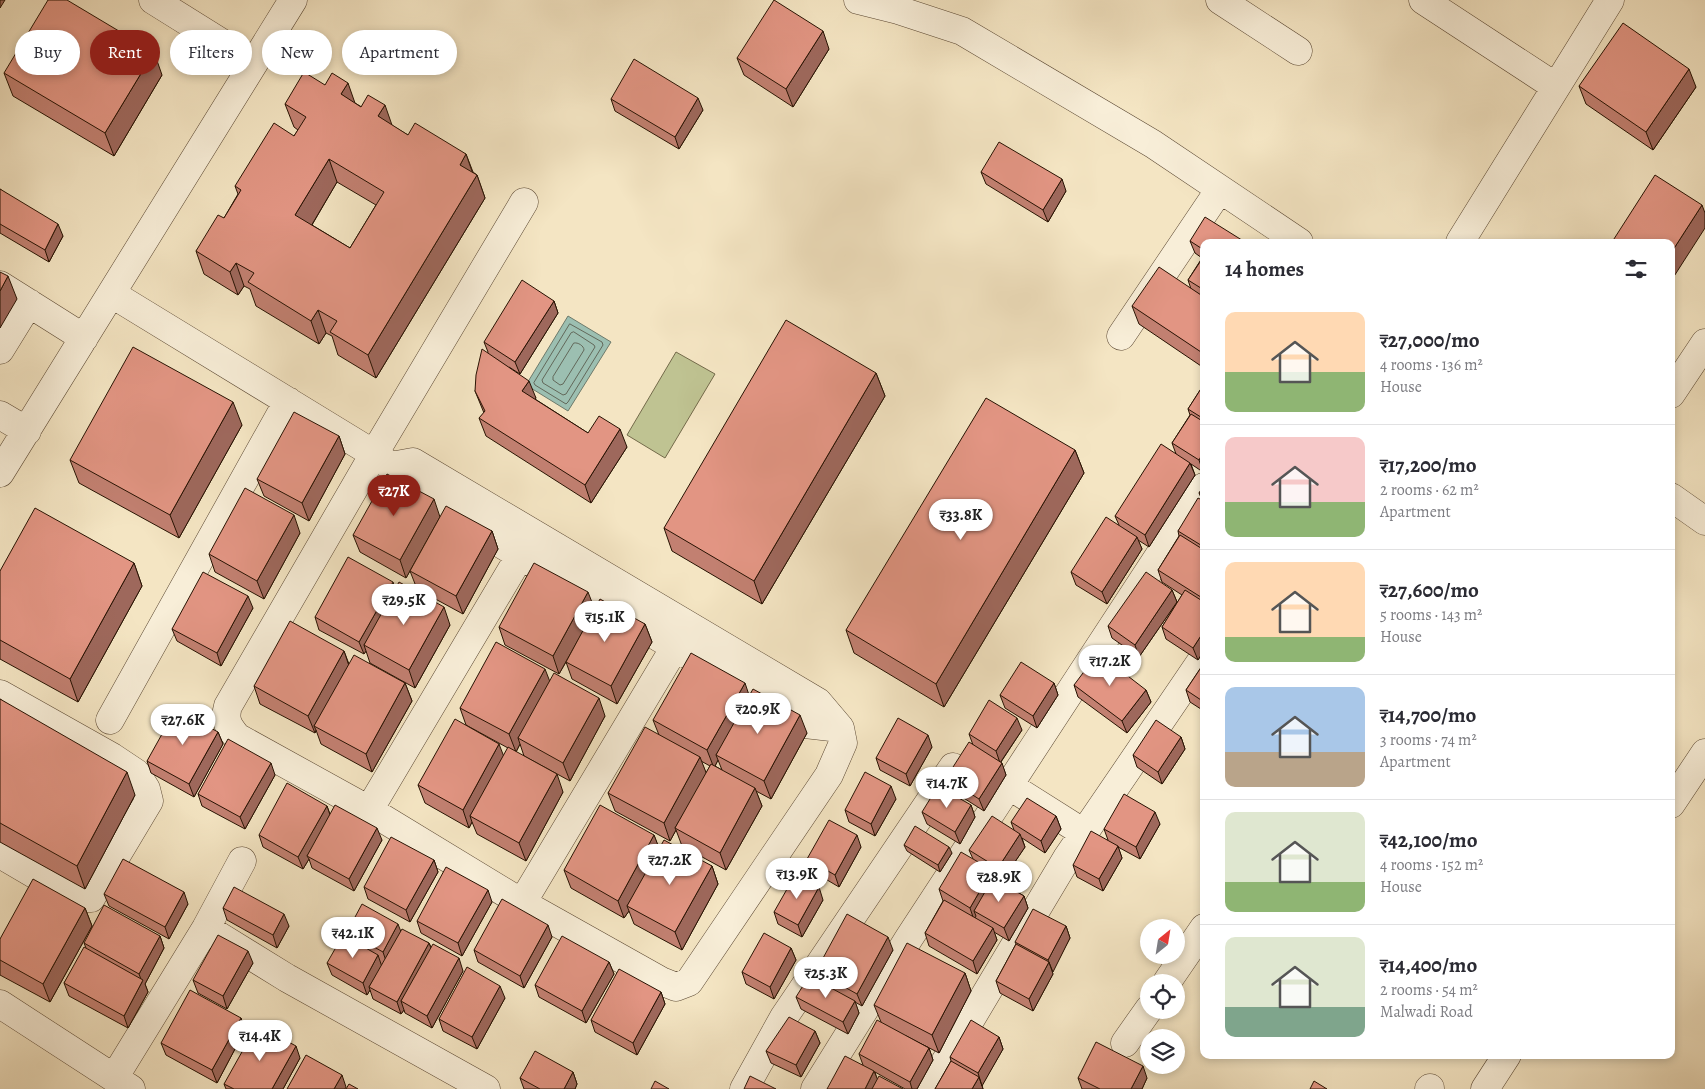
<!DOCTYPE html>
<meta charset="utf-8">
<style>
:root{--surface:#fff;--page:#f2f2f3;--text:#2b2b33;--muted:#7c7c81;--line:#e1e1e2;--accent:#8f2418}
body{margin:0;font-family:Alegreya,serif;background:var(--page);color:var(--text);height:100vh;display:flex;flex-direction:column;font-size:19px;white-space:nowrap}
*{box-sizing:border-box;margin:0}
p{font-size:16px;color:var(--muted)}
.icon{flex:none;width:28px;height:28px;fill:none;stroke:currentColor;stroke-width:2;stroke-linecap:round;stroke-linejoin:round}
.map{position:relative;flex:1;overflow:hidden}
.sheet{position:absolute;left:1200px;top:239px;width:475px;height:820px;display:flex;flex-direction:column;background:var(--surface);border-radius:10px;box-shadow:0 2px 8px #0003}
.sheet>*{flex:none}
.banner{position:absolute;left:15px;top:30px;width:475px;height:45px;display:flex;gap:10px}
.needle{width:32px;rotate:30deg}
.buttons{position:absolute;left:1140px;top:919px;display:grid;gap:10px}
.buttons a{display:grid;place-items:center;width:45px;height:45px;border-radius:50%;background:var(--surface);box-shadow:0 2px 8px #0003;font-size:25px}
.price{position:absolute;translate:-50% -42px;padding:0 11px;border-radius:18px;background:#fff;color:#222;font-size:16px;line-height:32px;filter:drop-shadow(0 1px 2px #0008)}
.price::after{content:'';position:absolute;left:50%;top:30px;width:15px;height:11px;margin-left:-8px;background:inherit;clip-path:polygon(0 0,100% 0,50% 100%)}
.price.selected{background:var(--accent);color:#fff}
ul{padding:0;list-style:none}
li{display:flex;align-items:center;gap:15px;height:125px;padding:0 25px}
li+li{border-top:1px solid var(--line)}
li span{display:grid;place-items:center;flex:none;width:140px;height:100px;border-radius:10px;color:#555}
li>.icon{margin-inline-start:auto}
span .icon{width:60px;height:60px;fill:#fffc;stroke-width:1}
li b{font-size:21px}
h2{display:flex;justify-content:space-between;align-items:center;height:60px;padding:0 25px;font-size:21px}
.chip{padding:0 18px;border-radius:22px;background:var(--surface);box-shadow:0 2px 8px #0003;font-size:18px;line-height:45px}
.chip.selected{background:var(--accent);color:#fff}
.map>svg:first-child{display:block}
</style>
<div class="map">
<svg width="1705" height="1089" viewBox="0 0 1705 1089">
<rect width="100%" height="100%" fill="#f4e5c3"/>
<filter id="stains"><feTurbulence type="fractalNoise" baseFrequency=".004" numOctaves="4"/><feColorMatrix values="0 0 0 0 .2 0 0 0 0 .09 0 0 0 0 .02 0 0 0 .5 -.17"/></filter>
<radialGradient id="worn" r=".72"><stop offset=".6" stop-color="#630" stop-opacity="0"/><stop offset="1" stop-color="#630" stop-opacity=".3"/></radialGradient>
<path fill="#bfc392" stroke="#736a4a" d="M676,352L715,374L665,458L627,435Z"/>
<path fill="#9cbfb1" stroke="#6d7a6b" d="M568,316L611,342L568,411L526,385Z"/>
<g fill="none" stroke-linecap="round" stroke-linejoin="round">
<path stroke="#62685a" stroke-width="1" d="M570,324L602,342L603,345L568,402L566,404L535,385L534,383Z
M574,332L594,345L595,347L566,394L563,395L543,383L542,380L571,333Z
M574,343C578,342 584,346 584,350L563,384L560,385L553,380V377Z"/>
<g stroke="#5a4732" stroke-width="29">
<path id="minor" d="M153,0L254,63
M858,0L898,10L962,31L1153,144L1299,242
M1220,0L1298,51
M1423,0L1556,87
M1460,242L1610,0
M0,285L84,338
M112,294L374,454L391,466L400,484L805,724L840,728
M1121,336L1220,189
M0,350L29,303
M1671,394L1705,343
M0,415L27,431
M391,466L413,462L818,702L840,728L843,743L829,775L689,982L676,987L661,981L522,903L369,810L237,737C228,726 224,720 228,706L374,454L524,202
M0,473L293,0
M1671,497L1705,521
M0,694L112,757L136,773L146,789L149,801L91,898H75L0,854
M110,720L288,401
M1008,785L1084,833
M1671,804L1705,753
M369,810L530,539
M522,903L684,632
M206,928L287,978L486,1089
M1167,982L1204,928
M0,1004L131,1089
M1125,1043L1149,1009
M114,1078L206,928L242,861
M744,1089L784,1017L953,767
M815,1089L909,938L1204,487
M929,1089L1067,858L1204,657
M1429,1089L1430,1088
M1485,1089L1507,1055"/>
</g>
<use href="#minor" stroke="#f8eed8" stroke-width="28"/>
</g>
<path fill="#c28071" stroke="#271202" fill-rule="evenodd" d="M829,49L793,107L744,75L737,58Z
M4,73L162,75L114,156L13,96Z
M1579,86L1696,87L1653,150L1586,104Z
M611,99L703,110L679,149L615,111Z
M355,103L408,135L466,154L473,172L477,175L485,198L376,378L338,355L332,336L326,333L319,344L256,306L250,289L244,286L238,295L204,274L196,251L224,218L238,194L235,186L294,136L298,130L294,127L285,104ZM337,182L376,205L350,248L312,225Z
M981,172L1066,191L1048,222L986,184Z
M0,189L63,236L49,262L0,233Z
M1190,241L1204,242V368L1139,324L1132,306L1191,289L1188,280L1202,258L1195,253Z
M554,301L558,313L520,374L509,367L536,398L535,399L588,433L627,447L591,503L486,436L479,418L484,413L475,391L488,352L484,342Z
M876,373L885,396L762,604L672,551L664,528Z
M1204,384V471L1203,472L1191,464L1195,475L1149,547L1138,540L1142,549L1107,604L1076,585L1071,572L1119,525L1115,516L1176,454L1172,443L1190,415L1188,409Z
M242,425L179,538L79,483L70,460Z
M339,436L345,454L309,521L264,496L257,479Z
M1075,450L1084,473L944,707L854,653L846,630Z
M1204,486V650L1198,660L1166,639L1162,627L1182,595L1162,582L1158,570L1179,536L1178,531L1202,500L1199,493Z
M440,517L492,531L498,549L463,614L417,589L410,571L406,578L360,552L353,535Z
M300,533L264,599L215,572L209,554Z
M134,563L142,586L78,702L0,659V571Z
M395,588L450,625L415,688L370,663L366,651L364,654L319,630L315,617Z
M1172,590L1177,602L1139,657L1112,638L1108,626Z
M253,608L221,666L177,641L172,629Z
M594,609L645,624L652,642L617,704L572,679L566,662L559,674L505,645L499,627Z
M344,651L349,664L405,683L412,701L372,772L321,744L316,730L315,733L260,704L254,686Z
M1204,663V711L1190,702L1186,690Z
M550,681L605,716L570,781L524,756L520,744L516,752L563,792L526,861L477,834L472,822L469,828L425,803L418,785L504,756L508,748L466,725L460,708Z
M1054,683L1058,695L1037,728L1005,708L1000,695Z
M1074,685L1146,690L1151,702L1127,733L1078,697Z
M749,696L807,733L771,799L756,791L762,806L726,870L682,846L676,830L670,841L615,811L608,793L659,735L653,720ZM718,760L722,770L715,766ZM701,761L710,766L706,773Z
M0,699L135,795L85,889L0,842Z
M1022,730L1001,762L1006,775L984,811L951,790L946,778L973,745L969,734Z
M218,732L223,744L194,797L151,773L147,761Z
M1181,737L1185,749L1162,784L1137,767L1133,755Z
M932,747L910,786L880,770L876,758Z
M275,775L245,829L202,806L198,794Z
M896,799L875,836L849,822L845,810Z
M971,805L975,817L960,844L927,824L922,812Z
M327,806L330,814L382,840L354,891L312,868L309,859L303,869L263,847L259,835Z
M1056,816L1061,829L1045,853L1022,838L1025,847L1002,881L994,875L995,879L1024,896L1028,908L1009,941L994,932L997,940L977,974L929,946L925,933L943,901L939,889L973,859L969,850L1014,830L1011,822Z
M1160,824L1140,859L1118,847L1122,858L1103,891L1077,877L1073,865L1108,840L1104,829Z
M654,835L659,849L712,866L718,884L682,950L634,924L629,911L624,918L571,888L564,870Z
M904,845L952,853L940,872L907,851Z
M861,847L839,887L812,871L807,859Z
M434,860L438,872L410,922L368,899L364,887Z
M104,894L188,904L169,939L109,906Z
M823,900L802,937L778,924L774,912Z
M492,902L462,956L421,933L417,921Z
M85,908L92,926L50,1002L0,975V939Z
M223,908L289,926L277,948L227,920Z
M1066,926L1070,938L1052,972L1053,974L1033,1011L1000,993L996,981L1016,944L1015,942Z
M401,931L429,943L431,947L463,971L432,1028L405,1013L404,1010L401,1014L373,999L370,990L367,995L332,975L327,963L350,939L347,932Z
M160,936L164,948L145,984L148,992L128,1028L69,996L64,983L86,948L84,943Z
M552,937L524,988L478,962L474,950Z
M791,948L796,960L774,999L746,984L742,972Z
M893,950L862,1006L855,1002L859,1013L848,1034L801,1009L796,997L820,982L816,971Z
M609,962L614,974L586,1023L539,997L535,985Z
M253,963L227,1009L198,993L193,980Z
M965,973L971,991L939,1053L906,1036L929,1048L933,1060L917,1089H905L875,1072L877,1079L827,1089L863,1065L859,1054L881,1022L874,1005Z
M661,992L665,1004L637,1055L595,1032L591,1020Z
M505,998L477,1049L443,1031L439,1019Z
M241,1018L245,1030L217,1083L166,1055L161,1043Z
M815,1031L820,1043L801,1077L771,1063L766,1051Z
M999,1037L1003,1049L982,1085L983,1089H935L951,1061L950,1057Z
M300,1058L283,1089H226L224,1084Z
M573,1072L577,1084L575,1089H524L520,1078Z
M1078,1078H1147L1142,1089H1082Z"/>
<path fill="#9e685c" stroke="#271202" d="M0,0H5L0,8Z
M823,31L829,49L793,107L786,89Z
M154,52L162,75L114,156L105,133Z
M1689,69L1696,87L1653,150L1646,132Z
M348,83L356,106L341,94Z
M698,98L703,110L679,149L675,137Z
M385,105L393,128L378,116Z
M466,154L474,177L460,165Z
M329,159L337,182L304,238L295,215Z
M477,175L485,198L376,378L368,355Z
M1062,179L1066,191L1048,222L1043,210Z
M1702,205L1705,213V228L1671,281V253Z
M58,224L63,236L49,262L45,250Z
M236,263L244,286L238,295L230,272Z
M8,276L17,299L0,328V291Z
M554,301L558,313L520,374L515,362Z
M318,310L326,333L319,344L311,321Z
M876,373L885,396L762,604L754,581Z
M529,381L536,398L529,409L522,391Z
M233,402L242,425L179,538L170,515Z
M620,429L627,447L591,503L585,485Z
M339,436L345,454L309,521L302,503Z
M1075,450L1084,473L944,707L936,684Z
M1204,451V471L1203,472L1199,460Z
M1190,463L1195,475L1149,547L1145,535Z
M434,499L440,517L406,578L400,560Z
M294,515L300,533L264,599L257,581Z
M492,531L498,549L463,614L456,596Z
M1137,537L1142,549L1107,604L1102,592Z
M134,563L142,586L78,702L70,679Z
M393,582L397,594L364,645L366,651L364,654L359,642Z
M1172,590L1177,602L1139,657L1135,645Z
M588,592L595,610L559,674L553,656Z
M248,596L253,608L221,666L217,653Z
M444,607L450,625L415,688L409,670Z
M645,624L652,642L617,704L611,686Z
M1204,631V650L1198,660L1193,648Z
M344,651L350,669L314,726L316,730L315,733L308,716Z
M545,669L552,687L518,738L520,744L516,752L509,734Z
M405,683L412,701L372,772L366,754Z
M745,683L751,701L716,755L718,760L714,768L707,750Z
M1054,683L1058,695L1037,728L1033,716Z
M1146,690L1151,702L1127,733L1122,721Z
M599,698L605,716L570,781L563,763Z
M800,715L807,733L771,799L764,781Z
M1017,718L1022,730L1000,763L996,751Z
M218,732L223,744L194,797L189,784Z
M928,735L932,747L910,786L906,774Z
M1181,737L1185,749L1162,784L1158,772Z
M499,744L506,762L470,816L472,822L469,828L463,810Z
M700,757L707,775L675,828L676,830L670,841L664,823Z
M271,763L275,775L245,829L240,817Z
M1002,763L1006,775L984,811L979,799Z
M127,772L135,795L85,889L77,866Z
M557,774L563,792L526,861L519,843Z
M891,786L896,799L875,836L871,824Z
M755,788L762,806L726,870L720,853Z
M971,805L975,817L960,844L955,832Z
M327,806L331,818L307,856L309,859L303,869L298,857Z
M1155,812L1160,824L1140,859L1136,847Z
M1056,816L1061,829L1045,853L1041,841Z
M377,828L382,840L354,891L349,879Z
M1020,834L1025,847L1002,881L998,868Z
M654,835L661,853L627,906L629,911L624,918L618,901Z
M857,835L861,847L839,887L835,875Z
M1118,846L1122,858L1103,891L1099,879Z
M949,847L952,853L940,872L938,865Z
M434,860L438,872L410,922L406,910Z
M712,866L718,884L682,950L675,932Z
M992,870L996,882L974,911L976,916L974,920L970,908Z
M819,887L823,900L802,937L798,925Z
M488,890L492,902L462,956L458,943Z
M184,892L188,904L169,939L165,927Z
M1024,896L1028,908L1009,941L1004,928Z
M85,908L92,926L50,1002L43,984Z
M284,914L289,926L277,948L273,935Z
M398,924L403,937L387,964L383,952Z
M548,925L552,937L524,988L520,976Z
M1066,926L1070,938L1053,972L1048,960Z
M993,928L997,940L977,974L973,961Z
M160,936L164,948L145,984L148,992L128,1028L124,1016L142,982L139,974Z
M888,937L893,950L862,1006L857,994Z
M429,943L434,956L401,1001L404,1010L401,1014L397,1002Z
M791,948L796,960L774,999L770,987Z
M248,951L253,963L227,1009L223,996Z
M378,955L382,967L369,987L370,990L367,995L363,983Z
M459,958L463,971L432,1028L427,1016Z
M609,962L614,974L586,1023L582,1011Z
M1049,962L1053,974L1033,1011L1029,999Z
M965,973L971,991L939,1053L932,1035Z
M500,986L505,998L477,1049L472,1037Z
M661,992L665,1004L637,1055L633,1043Z
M855,1001L859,1013L848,1034L843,1022Z
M241,1018L245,1030L217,1083L212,1070Z
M815,1031L820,1043L801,1077L796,1065Z
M999,1037L1003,1049L982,1086L978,1073Z
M296,1046L300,1058L283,1089H272Z
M929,1048L933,1060L917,1089H912L910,1082Z
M1143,1066L1147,1078L1142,1089H1131Z
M874,1071L879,1083L876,1089H865Z
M573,1072L577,1084L575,1089H564Z
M342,1075L346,1087L345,1089H334Z
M979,1077L983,1089H972Z"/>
<path fill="#e29583" stroke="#271202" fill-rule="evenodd" d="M48,0H67L154,52L105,133L4,73Z
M774,0L823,31L786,89L737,58Z
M1623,23L1689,69L1646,132L1579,86Z
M634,59L698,98L675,137L611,99Z
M304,72L325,85L332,73L348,83L341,94L361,107L368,95L385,105L378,116L408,135L415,123L466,154L460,165L477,175L368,355L330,332L337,321L318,310L311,321L248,282L254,273L236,263L230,272L196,251L218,215L224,218L241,190L235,186L274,123L294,136L306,117L285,104ZM329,159L384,192L350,248L295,215Z
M999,142L1062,179L1043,210L981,172Z
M1655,175L1702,205L1671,253V242H1612Z
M0,189L58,224L45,250L0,224Z
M1205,217L1245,242H1204V250L1190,241Z
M1204,256V290L1188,280Z
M1159,267L1204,297V354L1132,306Z
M0,272L8,276L0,291Z
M522,280L554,301L515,362L484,342Z
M786,320L876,373L754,581L664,528Z
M133,347L233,402L170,515L70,460Z
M482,349L529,381L522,391L588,433L599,416L620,429L585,485L479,418L485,411L475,391L476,375Z
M1204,384V419L1188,409Z
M986,398L1075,450L936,684L846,630Z
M294,412L339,436L302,503L257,479Z
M1191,414L1204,422V451L1199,460L1172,443Z
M1161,444L1190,463L1145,535L1115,516Z
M387,474L434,499L400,560L353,535Z
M1204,486V496L1199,493Z
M245,488L294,515L257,581L209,554Z
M1198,498L1204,501V547L1178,531Z
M446,506L492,531L456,596L410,571Z
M35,508L134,563L70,679L0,640V571Z
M1106,517L1137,537L1102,592L1071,572Z
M1180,535L1204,550V599L1158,570Z
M348,557L393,582L359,642L315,617Z
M534,563L588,592L553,656L499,627Z
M203,572L248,596L217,653L172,629Z
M1146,572L1172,590L1135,645L1108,626Z
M399,582L444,607L409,670L364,645Z
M1185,590L1204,602V631L1193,648L1162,627Z
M600,599L645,624L611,686L566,662Z
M290,621L344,651L308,716L254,686Z
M496,642L545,669L509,734L460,708Z
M691,653L745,683L707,750L653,720Z
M1098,653L1146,690L1122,721L1074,685Z
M354,655L405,683L366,754L314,726Z
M1021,662L1054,683L1033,716L1000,695Z
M1204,663V702L1186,690Z
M554,673L599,698L563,763L518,738Z
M753,689L800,715L764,781L716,755Z
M0,699L127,772L77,866L0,823Z
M989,700L1017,718L996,751L969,734Z
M176,709L218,732L189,784L147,761Z
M898,718L928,735L906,774L876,758Z
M455,719L499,744L463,810L418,785Z
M1156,720L1181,737L1158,772L1133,755Z
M645,727L700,757L664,823L608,793Z
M228,739L271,763L240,817L198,794Z
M969,742L1002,763L979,799L946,778Z
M508,747L557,774L519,843L470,816Z
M711,764L755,788L720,853L675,828Z
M865,772L891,786L871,824L845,810Z
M287,783L327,806L298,857L259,835Z
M938,786L971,805L955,832L922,812Z
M1124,794L1155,812L1136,847L1104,829Z
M1027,798L1056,816L1041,841L1011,822Z
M335,805L377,828L349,879L307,856Z
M600,805L654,835L618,901L564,870Z
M992,816L1020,834L998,868L969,850Z
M829,820L857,835L835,875L807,859Z
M915,826L949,847L938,865L904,845Z
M1091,831L1118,846L1099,879L1073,865Z
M391,837L434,860L406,910L364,887Z
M664,840L712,866L675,932L627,906Z
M961,852L992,870L970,908L939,889Z
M123,859L184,892L165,927L104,894Z
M446,867L488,890L458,943L417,921Z
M795,875L819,887L798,925L774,912Z
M993,878L1024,896L1004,928L974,911Z
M33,879L85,908L43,984L0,960V939Z
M234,887L284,914L273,935L223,908Z
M502,899L548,925L520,976L474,950Z
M944,900L993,928L973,961L925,933Z
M362,904L398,924L383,952L347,932Z
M104,905L160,936L139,974L84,943Z
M1033,909L1066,926L1048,960L1015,942Z
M847,914L888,937L857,994L816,971Z
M402,929L429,943L397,1002L369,987Z
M764,933L791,948L770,987L742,972Z
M218,935L248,951L223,996L193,980Z
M343,935L378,955L363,983L327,963Z
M562,936L609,962L582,1011L535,985Z
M907,943L965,973L932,1035L874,1005Z
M433,944L459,958L427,1016L401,1001Z
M1016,944L1049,962L1029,999L996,981Z
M84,947L143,980L124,1016L64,983Z
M467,967L500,986L472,1037L439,1019Z
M619,969L661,992L633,1043L591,1020Z
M809,976L855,1001L843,1022L796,997Z
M190,990L241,1018L212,1070L161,1043Z
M789,1017L815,1031L796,1065L766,1051Z
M877,1020L929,1048L910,1082L859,1054Z
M971,1020L999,1037L978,1073L950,1057Z
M257,1025L296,1046L272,1089H234L224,1084Z
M1096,1042L1143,1066L1131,1089H1100L1078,1078Z
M535,1051L573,1072L564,1089H540L520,1078Z
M306,1055L342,1075L334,1089H287Z
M845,1056L874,1071L865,1089H827Z
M951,1061L979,1077L972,1089H935Z
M750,1076L776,1089H744Z
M879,1076L903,1089H872Z
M655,1081L669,1089H651Z
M1314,1081L1327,1089H1310Z
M349,1084L358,1089H346Z"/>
<rect width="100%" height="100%" filter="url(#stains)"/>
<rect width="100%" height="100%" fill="url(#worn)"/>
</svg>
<div class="buttons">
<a><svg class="needle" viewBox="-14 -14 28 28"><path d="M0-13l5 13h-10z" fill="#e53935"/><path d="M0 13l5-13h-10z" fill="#7c7c81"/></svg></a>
<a><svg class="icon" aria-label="locate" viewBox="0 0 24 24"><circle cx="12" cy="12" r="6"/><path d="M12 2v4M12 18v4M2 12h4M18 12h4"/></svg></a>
<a><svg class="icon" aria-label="layers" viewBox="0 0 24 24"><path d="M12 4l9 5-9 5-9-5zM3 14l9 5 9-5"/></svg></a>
</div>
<b class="price selected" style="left:394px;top:517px">₹27K</b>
<b class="price" style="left:961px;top:541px">₹33.8K</b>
<b class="price" style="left:404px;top:626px">₹29.5K</b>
<b class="price" style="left:605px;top:643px">₹15.1K</b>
<b class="price" style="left:1110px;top:687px">₹17.2K</b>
<b class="price" style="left:758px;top:735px">₹20.9K</b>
<b class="price" style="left:183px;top:746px">₹27.6K</b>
<b class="price" style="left:947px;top:809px">₹14.7K</b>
<b class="price" style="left:670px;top:886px">₹27.2K</b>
<b class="price" style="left:797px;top:900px">₹13.9K</b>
<b class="price" style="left:999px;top:903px">₹28.9K</b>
<b class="price" style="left:353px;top:959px">₹42.1K</b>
<b class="price" style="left:826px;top:999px">₹25.3K</b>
<b class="price" style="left:260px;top:1062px">₹14.4K</b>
<div class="banner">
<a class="chip">Buy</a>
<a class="chip selected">Rent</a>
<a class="chip">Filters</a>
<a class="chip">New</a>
<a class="chip">Apartment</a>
</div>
<section class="sheet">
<h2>14 homes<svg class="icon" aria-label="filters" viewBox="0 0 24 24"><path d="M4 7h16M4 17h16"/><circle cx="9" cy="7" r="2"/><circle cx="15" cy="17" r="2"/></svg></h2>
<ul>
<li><span style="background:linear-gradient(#ffd9b3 60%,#8fb573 0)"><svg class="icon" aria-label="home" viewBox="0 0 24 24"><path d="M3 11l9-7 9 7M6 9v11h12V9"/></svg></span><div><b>₹27,000/mo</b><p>4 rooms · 136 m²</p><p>House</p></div></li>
<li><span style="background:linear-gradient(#f6c9c9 65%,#8fb573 0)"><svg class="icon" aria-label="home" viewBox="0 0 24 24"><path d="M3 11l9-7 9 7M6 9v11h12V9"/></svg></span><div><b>₹17,200/mo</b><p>2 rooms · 62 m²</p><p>Apartment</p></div></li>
<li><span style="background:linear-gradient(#ffd9b3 75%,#8fb573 0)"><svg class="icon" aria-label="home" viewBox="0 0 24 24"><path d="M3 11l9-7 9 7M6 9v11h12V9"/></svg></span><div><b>₹27,600/mo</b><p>5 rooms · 143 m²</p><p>House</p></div></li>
<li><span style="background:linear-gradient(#a9c7e8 65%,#b9a48a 0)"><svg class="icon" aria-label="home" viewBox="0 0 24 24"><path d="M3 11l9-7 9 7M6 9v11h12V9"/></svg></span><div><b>₹14,700/mo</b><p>3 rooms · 74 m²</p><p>Apartment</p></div></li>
<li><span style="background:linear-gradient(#dfe7d0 70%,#8fb573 0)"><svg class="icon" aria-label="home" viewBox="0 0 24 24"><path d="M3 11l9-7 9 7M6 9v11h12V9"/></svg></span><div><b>₹42,100/mo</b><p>4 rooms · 152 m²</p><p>House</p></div></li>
<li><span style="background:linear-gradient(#dfe7d0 70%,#7fa58c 0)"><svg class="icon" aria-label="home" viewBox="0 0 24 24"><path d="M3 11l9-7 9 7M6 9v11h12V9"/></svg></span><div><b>₹14,400/mo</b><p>2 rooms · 54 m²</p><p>Malwadi Road</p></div></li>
</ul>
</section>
</div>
